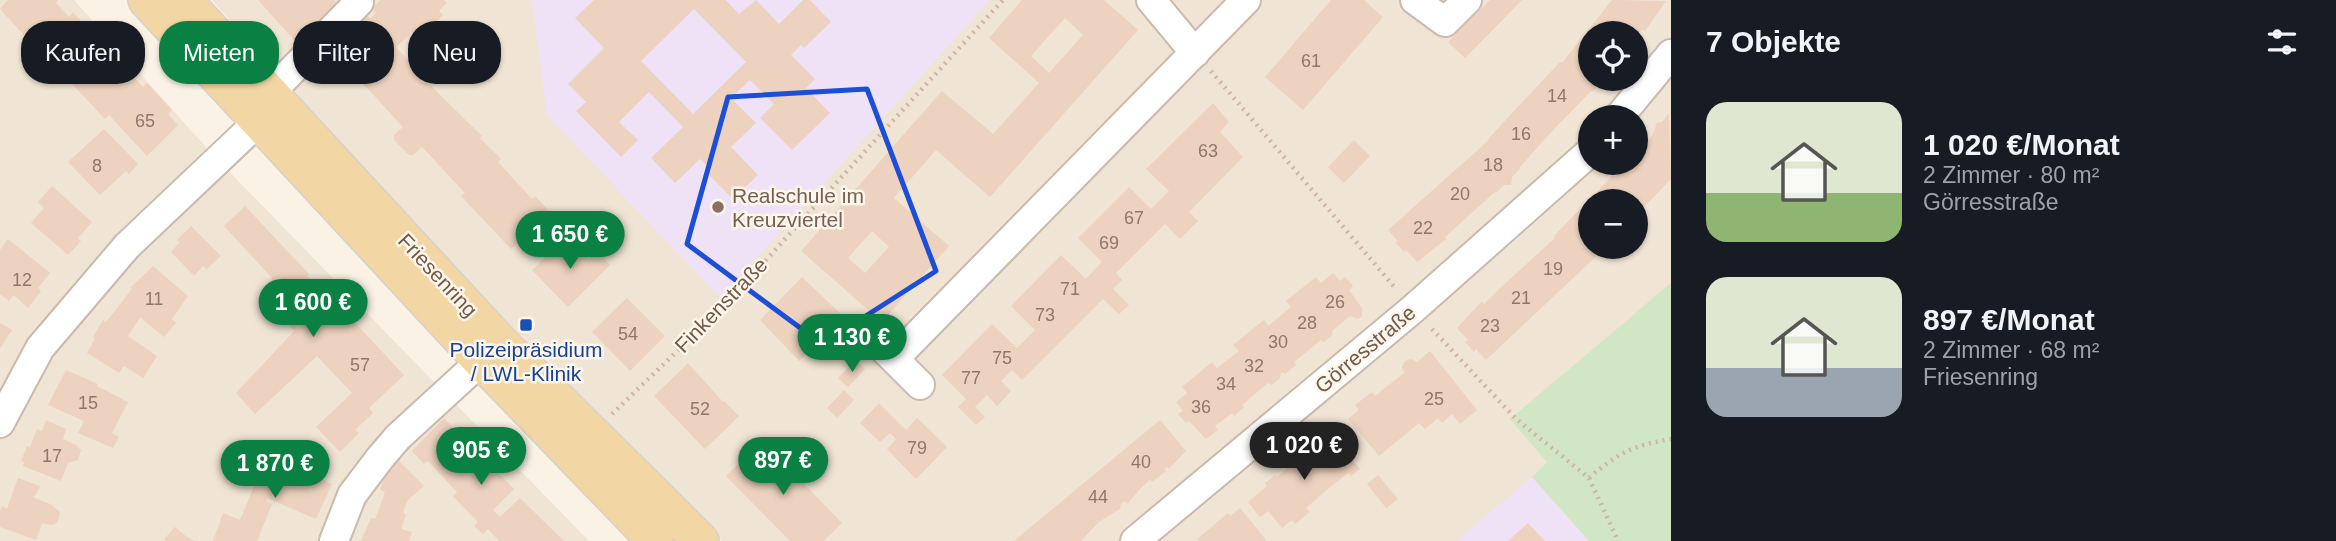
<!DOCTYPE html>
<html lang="de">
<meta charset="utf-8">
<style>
:root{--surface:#171b24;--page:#20242c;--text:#f1f3f6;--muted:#9ea1a6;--accent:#0b8043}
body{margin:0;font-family:Arial,sans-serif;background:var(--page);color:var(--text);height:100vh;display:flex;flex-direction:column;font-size:26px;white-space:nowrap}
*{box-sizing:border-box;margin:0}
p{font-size:23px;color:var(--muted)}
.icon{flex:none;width:38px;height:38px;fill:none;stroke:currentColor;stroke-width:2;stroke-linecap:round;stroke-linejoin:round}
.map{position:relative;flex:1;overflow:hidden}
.side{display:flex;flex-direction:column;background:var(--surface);width:665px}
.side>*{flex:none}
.hud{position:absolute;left:21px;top:21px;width:665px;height:63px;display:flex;gap:14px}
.buttons{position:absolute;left:1578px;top:21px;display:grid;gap:14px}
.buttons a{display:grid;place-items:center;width:70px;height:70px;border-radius:50%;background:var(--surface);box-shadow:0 2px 5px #0004;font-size:35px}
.price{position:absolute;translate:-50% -60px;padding:0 16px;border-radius:24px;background:var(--accent);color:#fff;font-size:23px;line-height:46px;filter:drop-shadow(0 2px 4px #0008)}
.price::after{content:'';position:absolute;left:50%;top:42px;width:21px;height:16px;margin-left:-10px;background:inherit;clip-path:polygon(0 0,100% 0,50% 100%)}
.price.current{background:#222;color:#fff}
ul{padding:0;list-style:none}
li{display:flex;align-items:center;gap:21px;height:175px;padding:0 35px}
li span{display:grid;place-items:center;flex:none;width:196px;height:140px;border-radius:21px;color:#555}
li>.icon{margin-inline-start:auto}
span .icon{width:84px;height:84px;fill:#fffc;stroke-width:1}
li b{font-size:30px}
h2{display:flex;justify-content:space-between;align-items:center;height:84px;padding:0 35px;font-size:30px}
.tag{padding:0 24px;border-radius:28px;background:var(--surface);box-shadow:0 2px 5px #0004;font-size:24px;line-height:63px}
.tag.current{background:var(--accent);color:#fff}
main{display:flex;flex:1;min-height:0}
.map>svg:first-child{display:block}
</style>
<main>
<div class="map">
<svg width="1671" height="541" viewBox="0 0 1671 541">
<rect width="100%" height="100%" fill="#faf2e5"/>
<path fill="#f0e4d4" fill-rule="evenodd" d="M0,0H74L213,155L589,541H0Z
M212,0H1671V541H722L377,189ZM1591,33H1636V79H1591ZM1591,117H1636V163H1591ZM1591,201H1636V247H1591Z"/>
<path fill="#efe2f6" d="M532,0H990L720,298L547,115Z
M1532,477L1589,541H1456Z"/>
<path fill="#d1e6c5" d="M1671,283V541H1589L1532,477L1547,462L1510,419Z"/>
<path fill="#ecd2bf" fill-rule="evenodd" d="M8,0H58L56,3L69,17L73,12L85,25L80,29L103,53L112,45L123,57L119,61L143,87L147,83L172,110L168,114L178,125L147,156L111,117L109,115L105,119L71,83L69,81L64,85L32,51L36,48L0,9Z
M258,0H334L339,6L297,43Z
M381,0H444L447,3L439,11L443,15L431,26L428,23L418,32L416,29L396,47L438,93L482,136L480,138L501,159L498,162L532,199L535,196L549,211L546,213L547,215L511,249L461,196L465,193L422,147L413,155H409L394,140V135L403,127L359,79L362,77L357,71L347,81L336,69L333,72L321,60L368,16L370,19L376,13L372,8Z
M594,0H726L739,14L756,0L779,24L803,0H810L831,22L804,48L801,45L791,55L815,79L806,88L830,113L792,150L760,118L774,104L750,80L731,98L756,123L731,147L758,175L733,199L707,173L711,169L700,159L675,183L651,158L683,127L649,92L619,122L638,140L621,157L576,111L586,102L568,84L604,48L575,18ZM694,9L746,62L693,114L641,61Z
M1022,0H1104L1138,30L990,197L936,150L894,198L949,246L882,322L801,251L942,91L993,134L1039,83L989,38ZM1065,18L1083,35L1049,73L1031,56ZM872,231L889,247L865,273L848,258Z
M1331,0H1364L1383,17L1303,110L1265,77Z
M1490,0H1522L1465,58L1448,42Z
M1612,0L1666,1L1645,31L1642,29L1636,37V33H1591V79H1608L1606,83L1600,84L1592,92L1591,91L1554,129L1519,168L1520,169L1512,177L1511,185H1504L1496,193L1495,192L1445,237L1446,239L1417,262L1406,250L1404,252L1396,243L1398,241L1388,230L1489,140L1488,139L1560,62L1562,63Z
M1213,103L1229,122L1220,132L1243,157L1189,212L1198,221L1180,239L1165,224L1116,273L1122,280L1113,289L1129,305L1119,314L1103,299L1022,380L1012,370L1001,381L1011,391L997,406L987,395L975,407L985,417L976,425L958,407L966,399L942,375L992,324L1017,348L1035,330L1011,306L1061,255L1086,279L1102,262L1078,238L1129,187L1151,209L1169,191L1146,169Z
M1669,113L1671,179L1636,215V201H1591V247H1606L1486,360L1476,349L1474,352L1465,342L1468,340L1457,328L1482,301L1484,304L1496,292L1555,238L1554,236L1613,175L1615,177L1628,163H1636V153L1649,140L1655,130L1656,123L1662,122Z
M104,129L138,164L129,174L126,171L100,195L68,162Z
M1354,140L1370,156L1344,183L1328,167Z
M52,186L92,222L78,238L81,241L68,255L31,223L44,208L38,202Z
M245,206L309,274L307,276L324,294L326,292L404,375L369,408L373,413L355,430L359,433L340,452L316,427L352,393L317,356L255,414L236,393L294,331L289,326L300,316L283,298L279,302L264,287L273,279L224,226Z
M191,226L221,256L207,269L203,266L194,276L171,252L180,242L177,240Z
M567,236L589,259L597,251L610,265L568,307L532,270Z
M8,239L50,273L38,288L41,291L28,308L14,295L9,301L0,294V250Z
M153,266L188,296L172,319L176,323L164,337L140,317L139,319L128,336L157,356L143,378L124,366L119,373L87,353L95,339L93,337L103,320L106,322L132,289L130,288Z
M1333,273L1340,281L1345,277L1353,286L1349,290L1362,308V316L1358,319L1350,316L1332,331L1333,334L1324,342L1321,340L1294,362L1296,365L1285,374L1281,372L1280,378L1272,385L1268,383L1242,405L1244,407L1234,416L1232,413L1215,426L1218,430L1206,439L1189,421L1186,423L1178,414L1183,411L1176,402L1187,393L1182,387L1212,362L1217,368L1239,351L1233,345L1264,320L1268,326L1279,317L1291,307L1286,301L1316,277L1321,283Z
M802,277L843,316L834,325L838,330L825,344L821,340L799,361L760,320Z
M627,298L665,336L630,371L592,332Z
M0,323L12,330L0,349Z
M1430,351L1477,410L1460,424L1452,414L1442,423L1438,418L1425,429L1419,423L1379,456L1348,419L1359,410L1355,405L1372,392L1375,396L1404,373L1402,367L1405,361L1411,359L1417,362Z
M855,360L865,369L848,387L838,378Z
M688,363L723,402L724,401L739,416L705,449L654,396Z
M66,370L98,384L97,386L128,402L112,433L119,437L113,448L78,433L84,421L48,405Z
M844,390L854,400L837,418L827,408Z
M879,403L906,430L917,418L947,447L916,479L887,449L896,439L890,433L880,442L860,423Z
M444,418L514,489L493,510L500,517L520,498L564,541H499L488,529L483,534L474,526L478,522L453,496L457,492L428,461L424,464L412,451Z
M46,420L66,429L63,439L76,445L81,450L78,460L68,463L61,481L23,466L24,462L21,461L27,446L30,447L37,429L42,431Z
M1160,420L1186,451L1169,469L1167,467L1164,469L1166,471L1152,482L1150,480L1143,486L1127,504L1125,501L1122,503L1120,505L1121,508L1099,522L1081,541H1014Z
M1330,433L1360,469L1351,476L1348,473L1329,488L1306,508L1310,512L1295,524L1292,520L1282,528L1268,511L1260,517L1248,502L1267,486L1265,483L1275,475L1277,477L1290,466L1288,464L1299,455L1300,458L1316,446L1314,443L1325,434L1327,436Z
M762,441L842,523L824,541H790L726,476Z
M267,455L332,484L316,519L267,498L266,501L272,504L257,541H213L223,513L240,520Z
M399,461L424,486L408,500L403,512L406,515L401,529L412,532L409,541H361L371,518L375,519L381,504L385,492L380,490L386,473Z
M1378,475L1398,499L1386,508L1367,484Z
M18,478L40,486L36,495L32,497L50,504L60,512L58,521L55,524L51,525L42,523L36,540L0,527V511L2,506L7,509Z
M1240,508L1266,540L1264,541H1199L1197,539L1228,513L1230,516Z
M1528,523L1545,541H1508Z
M175,527L187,537L195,541H166L164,539Z"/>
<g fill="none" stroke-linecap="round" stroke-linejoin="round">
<g stroke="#cabaac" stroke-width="32">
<path id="minor" d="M1151,0L1195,53
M1415,0L1445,22L1467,0
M270,93L359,2V0
M1619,117L1671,54
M873,338L894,359
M920,385L894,359L1246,0
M0,423L40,348L127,246L259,121
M334,541L352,495L380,458L398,437L481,361
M1135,541L1413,309L1591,151"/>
</g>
<g stroke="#d7d1cd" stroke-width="38">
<path id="major" d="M146,0L481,361L655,541
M184,0L502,344L701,541"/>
</g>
<path stroke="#d1b5a3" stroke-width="4.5" stroke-dasharray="2 5" stroke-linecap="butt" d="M1211,71L1396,289
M1432,329L1516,419L1589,478L1618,541
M612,414L724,306L1003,0
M1589,478C1620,452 1631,446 1671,439"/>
<use href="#minor" stroke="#fff" stroke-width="28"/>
<use href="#major" stroke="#f2d6a4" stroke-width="35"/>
</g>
<path fill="none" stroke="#1d4ed8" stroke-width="5" stroke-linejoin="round" d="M867,89L936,271L822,344L687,244L728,97Z"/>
<circle fill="#8d6e63" stroke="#fdf6ea" stroke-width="2.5" cx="718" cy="207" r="7"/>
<rect fill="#1a4fb4" stroke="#fdf6ea" stroke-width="2.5" x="519" y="318" width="14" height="14" rx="3.5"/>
<g text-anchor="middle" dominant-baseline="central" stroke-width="5" stroke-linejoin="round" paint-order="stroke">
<g font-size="18" fill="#8f786a">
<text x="1311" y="61">61</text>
<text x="1557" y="96">14</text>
<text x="145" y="121">65</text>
<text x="1521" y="134">16</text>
<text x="1208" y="151">63</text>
<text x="1493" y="165">18</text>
<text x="97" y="166">8</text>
<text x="1460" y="194">20</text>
<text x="1134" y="218">67</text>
<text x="1423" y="228">22</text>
<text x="1109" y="243">69</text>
<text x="1553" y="269">19</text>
<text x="22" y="280">12</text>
<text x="1070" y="289">71</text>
<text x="1521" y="298">21</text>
<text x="154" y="299">11</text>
<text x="1335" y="302">26</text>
<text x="1045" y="315">73</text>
<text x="1307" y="323">28</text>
<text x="1490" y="326">23</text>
<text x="628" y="334">54</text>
<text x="1278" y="342">30</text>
<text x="1002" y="358">75</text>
<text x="360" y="365">57</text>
<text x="1254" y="366">32</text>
<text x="971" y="378">77</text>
<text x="1226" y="384">34</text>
<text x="1434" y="399">25</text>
<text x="88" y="403">15</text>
<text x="1201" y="407">36</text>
<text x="700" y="409">52</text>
<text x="917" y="448">79</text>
<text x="52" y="456">17</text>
<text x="1141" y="462">40</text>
<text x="1098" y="497">44</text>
</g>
<g font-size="21" fill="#785e54" stroke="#fdf6ea" text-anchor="start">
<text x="732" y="195">Realschule im<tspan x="732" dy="24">Kreuzviertel</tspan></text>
</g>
<g font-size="21" fill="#705a4d" stroke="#fdf6ea">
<text transform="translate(438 275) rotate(47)">Friesenring</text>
<text transform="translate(721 305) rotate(-46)">Finkenstraße</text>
<text transform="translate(1365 349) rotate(-40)">Görresstraße</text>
</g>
<g font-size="21" fill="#164399" stroke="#fdf6ea">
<text x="526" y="349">Polizeipräsidium<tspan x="526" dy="24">/ LWL-Klinik</tspan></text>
</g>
</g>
</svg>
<div class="buttons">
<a><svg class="icon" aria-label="locate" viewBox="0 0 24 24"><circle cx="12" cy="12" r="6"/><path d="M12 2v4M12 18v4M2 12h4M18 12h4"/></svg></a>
<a>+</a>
<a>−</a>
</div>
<b class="price" style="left:570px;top:271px">1 650 €</b>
<b class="price" style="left:313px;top:339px">1 600 €</b>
<b class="price" style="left:852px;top:374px">1 130 €</b>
<b class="price current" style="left:1304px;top:482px">1 020 €</b>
<b class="price" style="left:481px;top:487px">905 €</b>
<b class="price" style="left:783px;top:497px">897 €</b>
<b class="price" style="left:275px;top:500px">1 870 €</b>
<div class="hud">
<a class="tag">Kaufen</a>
<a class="tag current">Mieten</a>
<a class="tag">Filter</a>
<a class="tag">Neu</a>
</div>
</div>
<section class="side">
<h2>7 Objekte<svg class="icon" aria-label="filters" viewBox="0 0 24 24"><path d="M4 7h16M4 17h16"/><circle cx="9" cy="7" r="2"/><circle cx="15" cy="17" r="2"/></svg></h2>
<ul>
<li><span style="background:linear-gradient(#dfe7d0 65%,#8fb573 0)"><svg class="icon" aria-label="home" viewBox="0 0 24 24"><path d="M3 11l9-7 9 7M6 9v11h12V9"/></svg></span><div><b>1 020 €/Monat</b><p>2 Zimmer · 80 m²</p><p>Görresstraße</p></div></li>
<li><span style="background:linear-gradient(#dfe7d0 65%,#9aa5b1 0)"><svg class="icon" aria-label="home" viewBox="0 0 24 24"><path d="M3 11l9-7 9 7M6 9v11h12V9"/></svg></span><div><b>897 €/Monat</b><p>2 Zimmer · 68 m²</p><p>Friesenring</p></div></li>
</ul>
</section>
</main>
